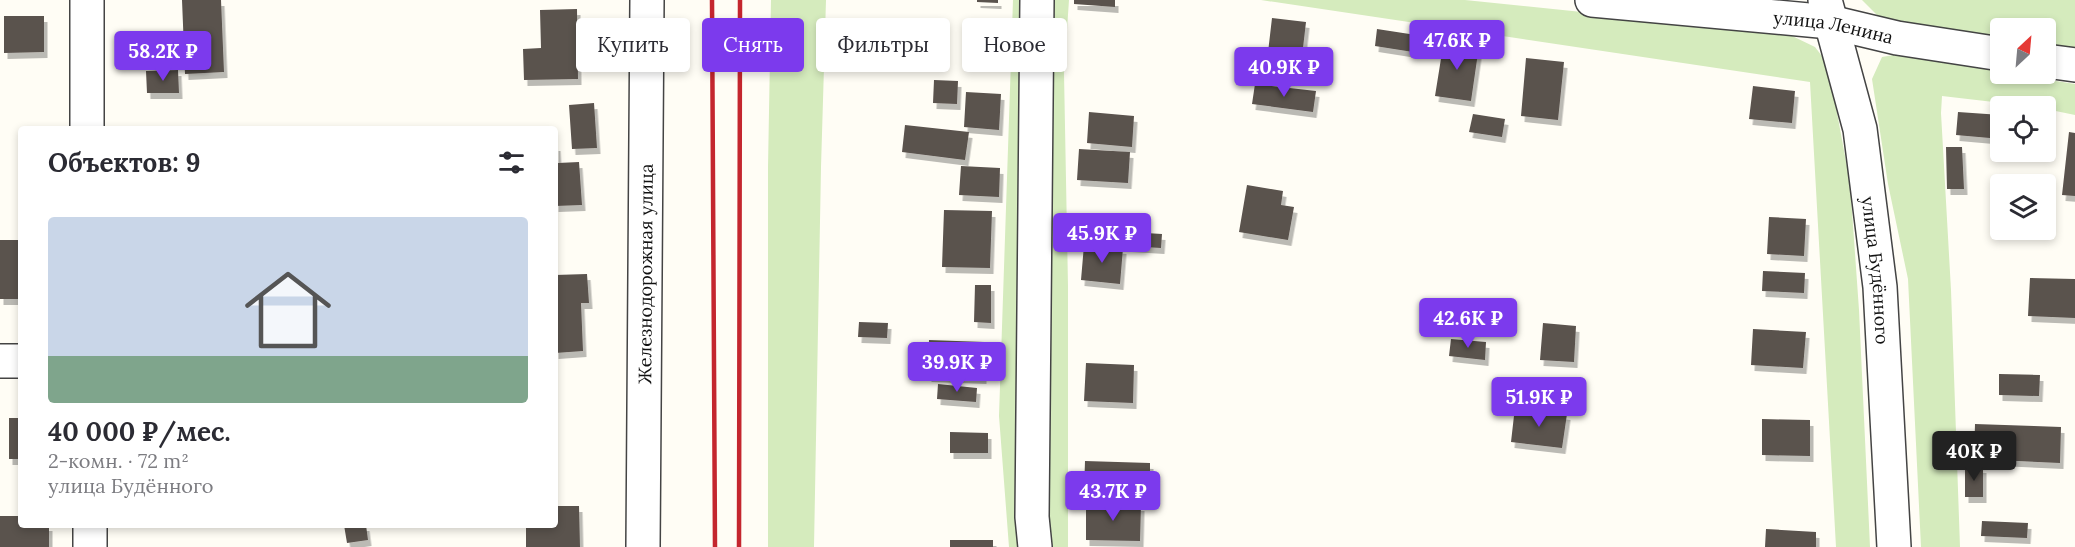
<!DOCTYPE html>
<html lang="ru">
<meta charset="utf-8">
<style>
:root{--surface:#fff;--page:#f7f7f7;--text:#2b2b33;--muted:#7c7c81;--accent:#7c3aed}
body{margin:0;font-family:Lora,serif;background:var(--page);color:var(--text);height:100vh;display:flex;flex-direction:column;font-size:22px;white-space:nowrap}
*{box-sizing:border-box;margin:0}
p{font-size:20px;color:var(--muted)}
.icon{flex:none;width:33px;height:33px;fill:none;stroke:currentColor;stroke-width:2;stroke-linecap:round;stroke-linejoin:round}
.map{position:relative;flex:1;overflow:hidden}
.side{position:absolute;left:18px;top:126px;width:540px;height:402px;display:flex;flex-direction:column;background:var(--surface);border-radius:6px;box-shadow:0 3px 9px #0003}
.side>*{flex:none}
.banner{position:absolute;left:576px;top:18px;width:570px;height:54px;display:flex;gap:12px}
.needle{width:39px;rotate:26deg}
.buttons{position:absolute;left:1990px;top:18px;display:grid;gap:12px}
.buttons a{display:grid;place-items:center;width:66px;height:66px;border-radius:6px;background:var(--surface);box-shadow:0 3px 9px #0003;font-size:30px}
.price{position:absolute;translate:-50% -51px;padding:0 14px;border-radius:6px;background:var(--accent);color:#fff;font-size:20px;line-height:39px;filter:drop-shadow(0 2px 3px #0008)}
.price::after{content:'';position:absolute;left:50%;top:36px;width:18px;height:14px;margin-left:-9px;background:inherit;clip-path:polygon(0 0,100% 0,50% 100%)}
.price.selected{background:#222;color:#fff}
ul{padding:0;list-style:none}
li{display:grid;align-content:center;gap:12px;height:318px;padding:0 30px}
li span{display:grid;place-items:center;height:186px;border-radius:6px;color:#555}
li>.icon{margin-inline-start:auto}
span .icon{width:108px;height:108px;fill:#fffc;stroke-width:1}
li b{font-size:26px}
h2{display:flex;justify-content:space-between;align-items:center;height:72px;padding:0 30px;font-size:26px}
.pill{padding:0 21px;border-radius:6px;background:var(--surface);box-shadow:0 3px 9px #0003;font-size:21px;line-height:54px}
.pill.selected{background:var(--accent);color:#fff}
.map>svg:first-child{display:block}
</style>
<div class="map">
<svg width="2075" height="547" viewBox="0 0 2075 547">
<defs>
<filter id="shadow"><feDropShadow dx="3.5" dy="6" stdDeviation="0" flood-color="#0004"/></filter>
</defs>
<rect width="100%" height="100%" fill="#fffdf5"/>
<path fill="#d5ebbd" d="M771,0H826L821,167L814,547H768V167Z
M1013,0H1030L1027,547H1009L999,416Z
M1048,0H1069L1064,73L1068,286V547H1045Z
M1261,0H1465L1786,33L1815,47L1828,64L1850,183L1859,310L1870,547H1836L1810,82Z
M1862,0H2075V53L2046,49V28H2001V42L1887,25Z
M1905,53L2001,71V74H2012L2075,84V115L2046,109V106H2028L1942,96L1941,113L1951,290L1960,547H1921L1908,279L1888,184L1872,79L1882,57Z"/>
<path fill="#5a524d" filter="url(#shadow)" d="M182,0H221L224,72L185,74Z
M977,0H998V3L977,2Z
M1074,0H1115V7L1074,4Z
M577,9L578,79L524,80L523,49L541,48L540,10Z
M4,16H44V52L4,53Z
M1272,18L1306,22L1301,65L1267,61Z
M985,24L1000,25L998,66L983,65Z
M1377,29L1416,35L1413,52L1375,46Z
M1444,40L1479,46L1471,101L1435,96Z
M1526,58L1564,62L1558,120L1521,116Z
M178,70L179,93H147L146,71Z
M934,80L958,81L957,104L933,103Z
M1255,84L1316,91L1313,112L1252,104Z
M1753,86L1795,91L1792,123L1749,119Z
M966,92L1001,94L999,130L964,127Z
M594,103L597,148L572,149L569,105Z
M1089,112L1134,116L1132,147L1087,143Z
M1958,112L2001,115V139L1956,135Z
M1473,114L1505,119L1502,137L1469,132Z
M905,125L969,132L965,160L902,152Z
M2069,132L2075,133V196L2062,195Z
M555,145H557L558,163L579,162L582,205L555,206Z
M1946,147H1962L1964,189H1947Z
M1079,149L1130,152L1128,183L1077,180Z
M961,166L1000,168L999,197L959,195Z
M1247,185L1283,191L1281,205L1294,207L1288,240L1239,232Z
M944,210L992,211L990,268L942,267Z
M1769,217L1806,219L1804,256L1767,254Z
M1129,232L1162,234L1161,248L1128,246Z
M0,240H21V299H0Z
M1084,245L1123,248L1120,284L1081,280Z
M1763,271L1805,273L1804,293L1762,291Z
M587,274L589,303H581L583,351L555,353V275Z
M2030,278L2075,279V318L2028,316Z
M975,285H991V323L974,322Z
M859,322L888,323L887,338L858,337Z
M1543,323L1576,326L1574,362L1540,360Z
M1753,329L1806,332L1803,368L1751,365Z
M1451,339L1486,342L1485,360L1449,356Z
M929,340L984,342L983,378L928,376Z
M1086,363L1134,365L1133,403L1084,401Z
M1999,374L2040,375L2039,396L1999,395Z
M938,384L977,388L976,402L937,399Z
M1515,407L1567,414L1562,448L1511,442Z
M9,418H21V459H9Z
M1762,419L1810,420V456L1762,455Z
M1975,424L2061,427L2060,463L1974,459Z
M950,432L988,433V453H950Z
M1085,461L1150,463V493L1084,492Z
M1965,466L1983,467V497H1965Z
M1086,504L1141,505L1140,541L1086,540Z
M555,506H579L580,547H526V525H555Z
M0,516H21V525H49V547H0Z
M1982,521L2028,523L2027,538L1981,536Z
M344,525H366L368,540L347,543Z
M1766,529L1816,532V547H1765Z
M950,540H993V547H950Z"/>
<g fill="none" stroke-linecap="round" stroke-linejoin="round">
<g stroke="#444" stroke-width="36">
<g id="minor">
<path id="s1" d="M1592,0L1830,22L1897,38L2001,54"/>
<path id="s2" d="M1825,0L1860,129L1880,287L1894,547"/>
<path d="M2046,61L2075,65"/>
<path d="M87,129V0"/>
<path d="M0,361H21"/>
<path d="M90,525V547"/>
<path id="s3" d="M643,547L647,0"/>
<path d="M1035,547L1032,517L1037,0"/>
</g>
</g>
<use href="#minor" stroke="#fff" stroke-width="33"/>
<path stroke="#c4262e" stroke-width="4.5" d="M712,0L715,547
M739,547L740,0"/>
</g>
<g text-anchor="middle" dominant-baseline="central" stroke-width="6" stroke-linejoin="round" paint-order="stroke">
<g font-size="18" fill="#111" stroke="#fff">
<text stroke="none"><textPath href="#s1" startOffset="243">улица Ленина</textPath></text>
<text stroke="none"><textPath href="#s2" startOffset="276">улица Будённого</textPath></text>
<text stroke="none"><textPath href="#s3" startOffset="273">Железнодорожная улица</textPath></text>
</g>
</g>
</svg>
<div class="buttons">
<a><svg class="needle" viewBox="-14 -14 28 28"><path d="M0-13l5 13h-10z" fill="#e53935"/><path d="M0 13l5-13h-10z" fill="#7c7c81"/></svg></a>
<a><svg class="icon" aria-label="locate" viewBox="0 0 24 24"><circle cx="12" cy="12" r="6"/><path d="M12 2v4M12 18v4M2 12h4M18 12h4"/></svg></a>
<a><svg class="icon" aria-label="layers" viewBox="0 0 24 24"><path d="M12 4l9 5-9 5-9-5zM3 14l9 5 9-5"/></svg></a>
</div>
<b class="price" style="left:1457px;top:71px">47.6K ₽</b>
<b class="price" style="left:163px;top:82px">58.2K ₽</b>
<b class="price" style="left:1284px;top:98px">40.9K ₽</b>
<b class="price" style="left:1102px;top:264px">45.9K ₽</b>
<b class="price" style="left:1468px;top:349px">42.6K ₽</b>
<b class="price" style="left:957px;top:393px">39.9K ₽</b>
<b class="price" style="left:1539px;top:428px">51.9K ₽</b>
<b class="price selected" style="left:1974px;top:482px">40K ₽</b>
<b class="price" style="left:1113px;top:522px">43.7K ₽</b>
<div class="banner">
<a class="pill">Купить</a>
<a class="pill selected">Снять</a>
<a class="pill">Фильтры</a>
<a class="pill">Новое</a>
</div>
<section class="side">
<h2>Объектов: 9<svg class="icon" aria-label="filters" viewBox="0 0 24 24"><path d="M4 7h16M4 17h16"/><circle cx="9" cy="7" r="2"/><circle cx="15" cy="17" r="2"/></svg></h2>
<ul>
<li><span style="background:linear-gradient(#c9d6e8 75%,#7fa58c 0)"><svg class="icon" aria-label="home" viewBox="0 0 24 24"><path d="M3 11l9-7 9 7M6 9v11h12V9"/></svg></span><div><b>40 000 ₽/мес.</b><p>2-комн. · 72 m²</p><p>улица Будённого</p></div></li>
</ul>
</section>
</div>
